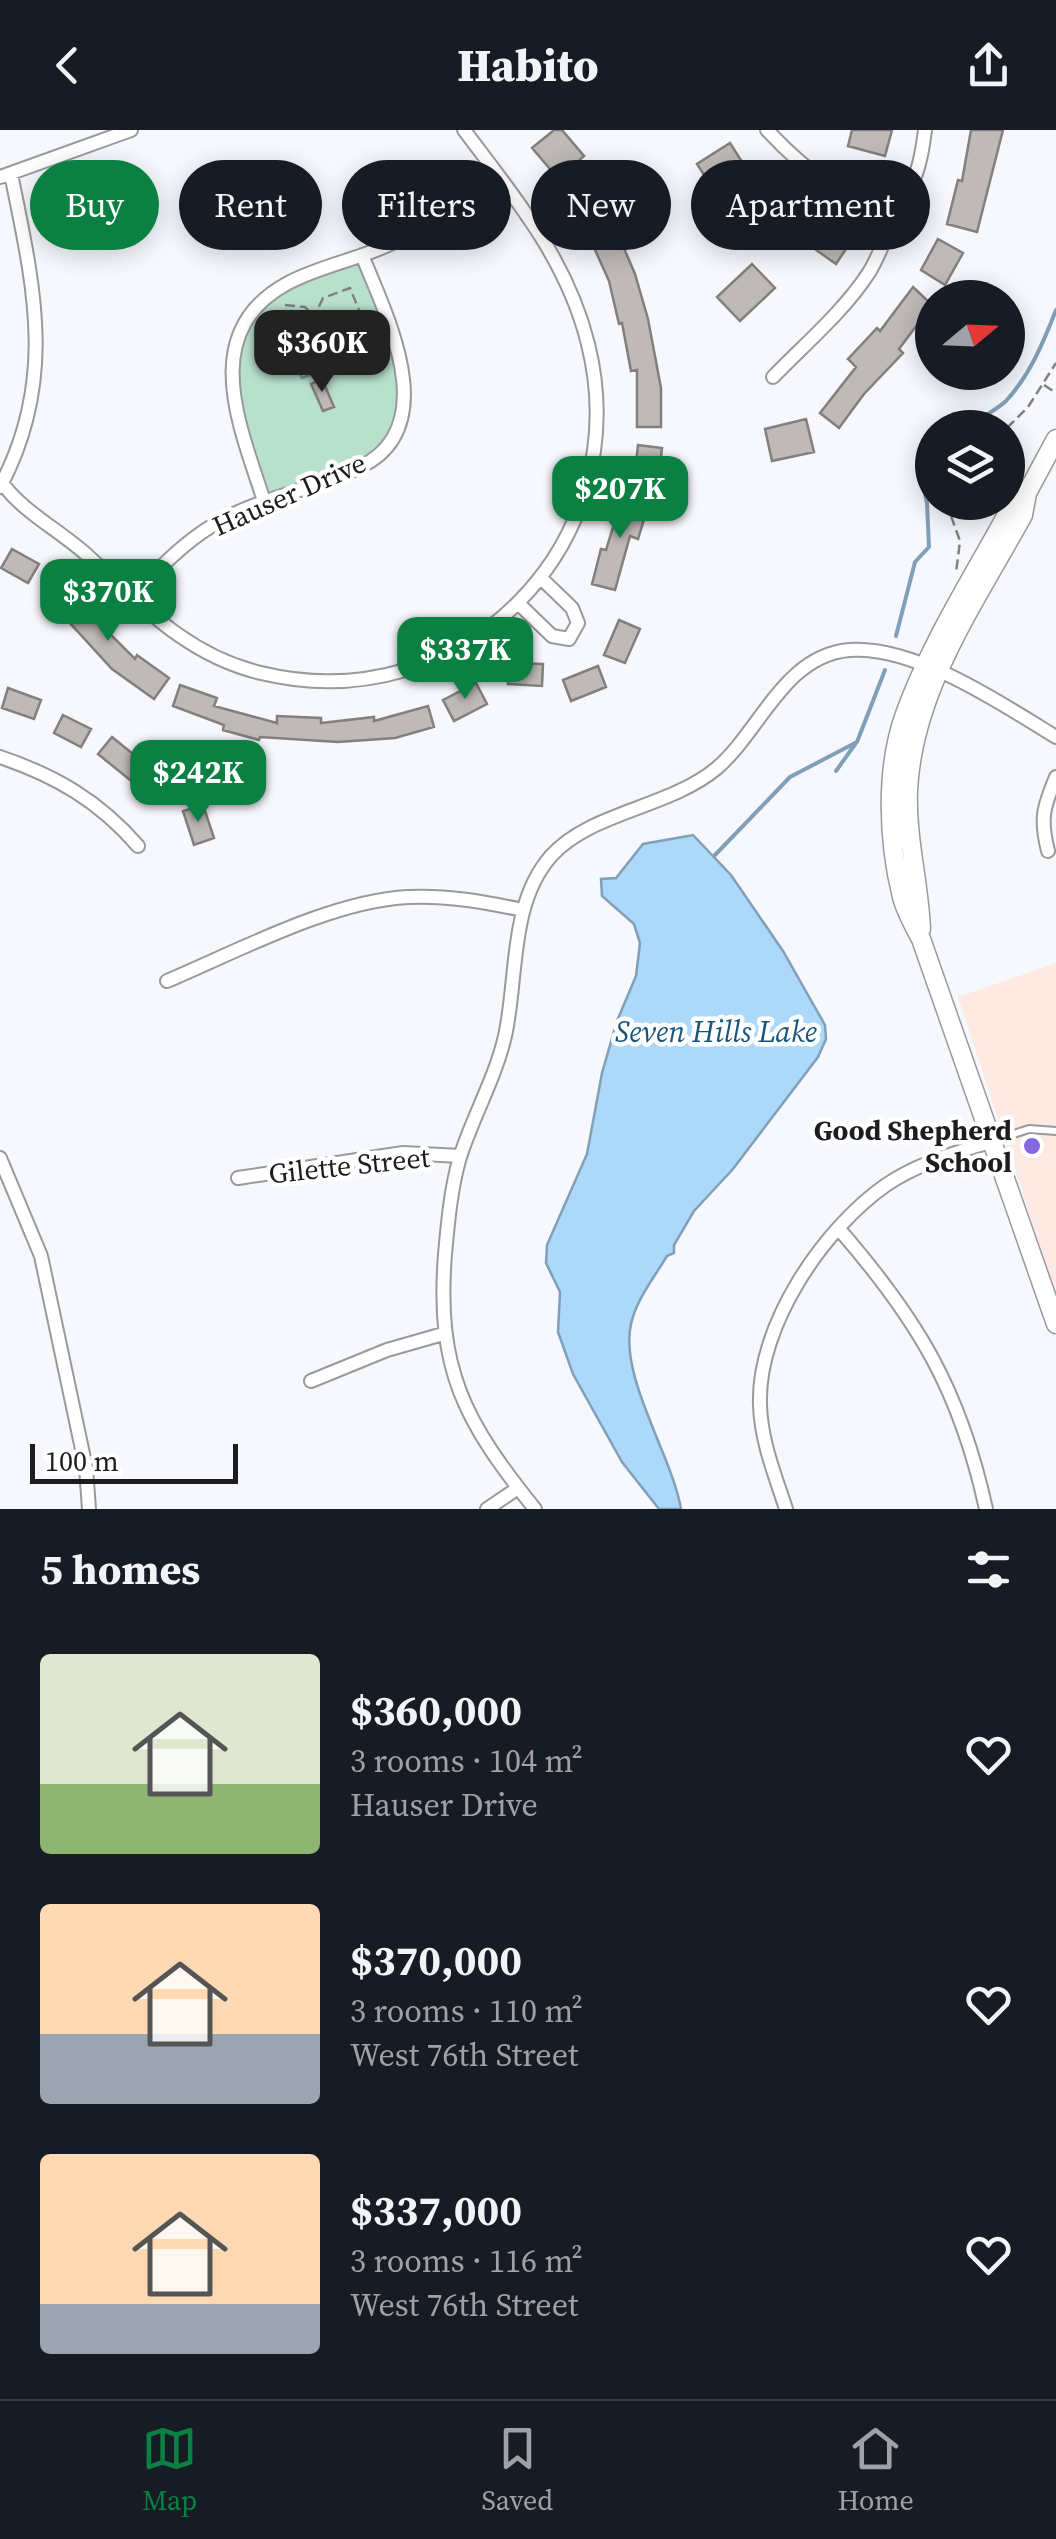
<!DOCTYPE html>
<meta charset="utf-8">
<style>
:root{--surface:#171b24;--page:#242831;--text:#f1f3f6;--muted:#9ea1a6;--line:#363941;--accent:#0b8043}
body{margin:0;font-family:"Source Serif 4",serif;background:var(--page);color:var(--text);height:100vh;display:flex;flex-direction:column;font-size:38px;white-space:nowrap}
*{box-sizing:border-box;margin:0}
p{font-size:32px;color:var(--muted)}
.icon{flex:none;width:55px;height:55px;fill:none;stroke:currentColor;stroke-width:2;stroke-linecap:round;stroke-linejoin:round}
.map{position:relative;height:1379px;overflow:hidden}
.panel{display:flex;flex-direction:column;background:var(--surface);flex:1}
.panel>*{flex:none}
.banner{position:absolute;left:30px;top:30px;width:998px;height:90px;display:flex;gap:20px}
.needle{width:65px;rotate:71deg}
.controls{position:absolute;left:915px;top:150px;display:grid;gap:20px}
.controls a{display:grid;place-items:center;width:110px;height:110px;border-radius:50%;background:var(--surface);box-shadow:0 5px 25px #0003;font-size:50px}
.scale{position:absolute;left:30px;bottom:25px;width:208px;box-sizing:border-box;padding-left:10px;border:5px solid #1d1d1f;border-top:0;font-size:28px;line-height:35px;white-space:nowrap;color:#1d1d1f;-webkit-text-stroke:8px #fff;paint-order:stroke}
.price{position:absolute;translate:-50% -85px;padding:0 22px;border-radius:20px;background:var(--accent);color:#fff;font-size:32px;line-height:65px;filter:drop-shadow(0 2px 5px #0008)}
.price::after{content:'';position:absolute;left:50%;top:60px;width:30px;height:22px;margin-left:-15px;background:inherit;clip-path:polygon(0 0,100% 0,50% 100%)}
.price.current{background:#222;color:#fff}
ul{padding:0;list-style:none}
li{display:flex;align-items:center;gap:30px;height:250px;padding:0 40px}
li span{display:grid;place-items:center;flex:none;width:280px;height:200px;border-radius:10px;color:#555}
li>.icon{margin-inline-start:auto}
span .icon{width:120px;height:120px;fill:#fffc;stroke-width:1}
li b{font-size:42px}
h2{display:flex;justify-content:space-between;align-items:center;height:120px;padding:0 40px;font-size:42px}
.chip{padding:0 35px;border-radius:45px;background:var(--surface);box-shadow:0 5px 25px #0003;font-size:35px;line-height:90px}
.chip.current{background:var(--accent);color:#fff}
header{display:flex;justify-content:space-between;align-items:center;height:130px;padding:0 40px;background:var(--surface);font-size:45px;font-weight:800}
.menu{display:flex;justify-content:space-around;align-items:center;height:140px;border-top:2px solid var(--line);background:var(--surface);font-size:28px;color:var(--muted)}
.menu a{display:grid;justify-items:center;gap:5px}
.menu .current{color:var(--accent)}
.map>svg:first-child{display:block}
</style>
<header><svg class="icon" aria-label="back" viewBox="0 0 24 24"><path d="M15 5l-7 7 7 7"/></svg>Habito<svg class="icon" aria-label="share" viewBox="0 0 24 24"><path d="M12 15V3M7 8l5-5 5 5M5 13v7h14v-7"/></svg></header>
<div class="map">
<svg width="1056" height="1379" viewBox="0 0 1056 1379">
<rect width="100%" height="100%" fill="#f7f8fd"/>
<path fill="#fee9e3" d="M1056,833V1165L958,867Z"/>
<path fill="#b8e1cc" d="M362,125L397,220L401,289L374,328L264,371L233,276L234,220L273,163Z"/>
<path fill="#acd8f9" stroke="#81a0b8" stroke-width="2.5" d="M294,207L308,208L309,220L321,241L302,248L292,227Z
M693,705L731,745L783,821L825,895L826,909L818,927L733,1039L694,1081L674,1115V1123L667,1126C655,1146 636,1170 631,1194C619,1247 672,1325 681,1379H659L622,1332L573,1244L558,1202L560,1162L546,1133L547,1115L587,1024L602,943L617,891L636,846L640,813L634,794L602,766L601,749L616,748L643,714Z"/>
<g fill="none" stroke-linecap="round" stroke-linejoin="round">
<path stroke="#81a0b8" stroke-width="4" d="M966,298C979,289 995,281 1006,271C1030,245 1043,213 1056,180
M896,506L915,432L929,417L927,373L922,349L932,331
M836,641L856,613
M714,726L790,647L857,612L885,540"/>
</g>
<path fill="#bfbab7" stroke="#837f7c" stroke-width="2.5" d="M554,0H562L584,26L574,35L608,81L635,144L648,189L661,258V297H637V240L631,241L622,193L619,194L609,151L587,102L560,64L567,59L532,18Z
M852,0H892L885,26L848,16Z
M971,0H1003L977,102L947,94L958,50L962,51Z
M730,13L751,46L718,67L697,34Z
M772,51L802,76L785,97L754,72Z
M817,89L850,113L836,134L802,110Z
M938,109L963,123L945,155L921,140Z
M752,134L775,158L740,191L717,167Z
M913,157L932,175L899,219L903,223L864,264L839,298L820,283L856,237L848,229L877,198L880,201Z
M322,249L334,277L323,281L311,254Z
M806,289L814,322L772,331L765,299Z
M638,315L662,318L658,355L634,352Z
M623,365L649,373L638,409L630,406L615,460L592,454L601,419L606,420Z
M12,419L39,434L28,453L1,438Z
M66,453L90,480L88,482L135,529L137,525L169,548L154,569L112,539L48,469Z
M619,490L640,499L625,533L604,525Z
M508,533L543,534L542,556L508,554Z
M598,536L606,557L571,571L563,550Z
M476,553L487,574L454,591L443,570Z
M180,555L217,568L214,576L277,593V586L321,588V593L374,587V591L428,576L434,597L395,608L338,612L260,607L259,610L223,600L224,595L173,576Z
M8,558L41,570L34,589L2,578Z
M63,585L91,599L81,617L54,603Z
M112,607L149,637L151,633L186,652L174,673L130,650L98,624Z
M203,675L214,708L194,715L183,681Z"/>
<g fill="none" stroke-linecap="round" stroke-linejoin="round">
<g stroke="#99999e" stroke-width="10">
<path id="service" d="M995,1010L1029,999L1056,1001"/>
</g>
<g stroke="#99999e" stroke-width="16">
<path id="minor" d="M767,0C808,44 839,64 894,88
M0,47L131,0
M773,247C805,214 843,182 868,144C880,126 885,105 895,87C914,51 920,42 925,0
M2,353C24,383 61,401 88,426C143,476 186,525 261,543C462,592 638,414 588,214C567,129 515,68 464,0
M0,357C57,250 34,157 11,44
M264,371C240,296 197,202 288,153C320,136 356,130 388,115C427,97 461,67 495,41
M131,467C160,438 187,408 224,389C267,366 316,359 360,337C444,297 386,185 362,125
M519,474L552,506L569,509L578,493L572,478L541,448
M0,627C56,646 99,671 138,716
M1048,721C1040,689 1043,678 1056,647
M167,851C238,821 331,771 408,767C447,765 484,772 523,780
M0,1028L41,1126L86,1338L89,1379
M238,1048L403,1023L460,1026
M839,1099C918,1190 960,1260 986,1379
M311,1251L387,1220L443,1204
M487,1379L518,1358
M535,1379C464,1291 436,1239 445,1124C448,1092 451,1057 460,1027C473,986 495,949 505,906C518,847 509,774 551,726C590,682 669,678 717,638C761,600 784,526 849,520C915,515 1002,574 1056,607
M786,1379C775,1345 761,1311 760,1275C757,1196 823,1099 886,1055C918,1033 956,1023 992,1011"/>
</g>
<g stroke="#99999e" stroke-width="21">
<path id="secondary" d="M1027,363L1010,379C974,446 931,512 905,584C885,639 888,711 902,767C906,782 914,796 921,809L1056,1194
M921,799C919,752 906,707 908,660C913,559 976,471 1023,385L1027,363L1056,309"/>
</g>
<path stroke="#818185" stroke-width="2.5" stroke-dasharray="10 5" stroke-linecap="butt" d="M285,175L305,177L314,187L323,168L350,158L383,239
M311,200L314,188
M1044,255L1056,263
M1007,298L1028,277L1056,233
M946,372L960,411L956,443"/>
<use href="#service" stroke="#fff" stroke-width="6"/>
<use href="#minor" stroke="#fff" stroke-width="12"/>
<use href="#secondary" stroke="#fff" stroke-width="18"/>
</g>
<circle fill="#8466e1" stroke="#fff" stroke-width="4" cx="1032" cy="1016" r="10"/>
<g text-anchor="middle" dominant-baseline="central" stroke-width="9" stroke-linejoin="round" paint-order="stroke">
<g font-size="28" fill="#1d1d1f" stroke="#fff">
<text transform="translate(289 364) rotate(-24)">Hauser Drive</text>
<text transform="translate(349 1035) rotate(-6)">Gilette Street</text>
</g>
<g font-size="28" font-weight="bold" fill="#1d1d1f" stroke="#fff" text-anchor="end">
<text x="1012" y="1000">Good Shepherd<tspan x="1012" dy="32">School</tspan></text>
</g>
<g font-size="30" font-style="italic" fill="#17557c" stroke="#fff">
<text x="716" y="901">Seven Hills Lake</text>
</g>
</g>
</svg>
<div class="controls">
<a><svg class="needle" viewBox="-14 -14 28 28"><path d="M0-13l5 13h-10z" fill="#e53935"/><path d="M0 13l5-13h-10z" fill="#9ea1a6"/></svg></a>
<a><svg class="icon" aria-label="layers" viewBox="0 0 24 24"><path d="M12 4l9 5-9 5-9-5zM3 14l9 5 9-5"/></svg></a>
</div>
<div class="scale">100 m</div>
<b class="price current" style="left:322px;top:265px">$360K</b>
<b class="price" style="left:620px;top:411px">$207K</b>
<b class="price" style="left:108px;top:514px">$370K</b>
<b class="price" style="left:465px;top:572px">$337K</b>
<b class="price" style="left:198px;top:695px">$242K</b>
<div class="banner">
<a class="chip current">Buy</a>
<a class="chip">Rent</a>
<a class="chip">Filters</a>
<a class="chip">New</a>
<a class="chip">Apartment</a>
</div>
</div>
<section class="panel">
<h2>5 homes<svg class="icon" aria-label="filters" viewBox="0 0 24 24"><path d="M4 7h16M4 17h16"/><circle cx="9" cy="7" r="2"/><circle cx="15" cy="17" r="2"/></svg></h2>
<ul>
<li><span style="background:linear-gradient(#dfe7d0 65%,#8fb573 0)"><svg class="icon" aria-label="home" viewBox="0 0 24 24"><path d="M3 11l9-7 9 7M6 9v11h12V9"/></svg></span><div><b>$360,000</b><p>3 rooms · 104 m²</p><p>Hauser Drive</p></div><svg class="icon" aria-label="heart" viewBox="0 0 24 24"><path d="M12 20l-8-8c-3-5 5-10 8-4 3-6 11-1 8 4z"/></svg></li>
<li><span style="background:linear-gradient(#ffd9b3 65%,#9aa5b1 0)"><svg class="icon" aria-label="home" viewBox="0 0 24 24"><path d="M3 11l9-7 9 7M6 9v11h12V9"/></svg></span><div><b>$370,000</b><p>3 rooms · 110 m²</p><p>West 76th Street</p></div><svg class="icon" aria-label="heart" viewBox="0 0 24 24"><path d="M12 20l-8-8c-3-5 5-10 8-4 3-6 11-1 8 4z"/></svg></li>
<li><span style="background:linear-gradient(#ffd9b3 75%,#9aa5b1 0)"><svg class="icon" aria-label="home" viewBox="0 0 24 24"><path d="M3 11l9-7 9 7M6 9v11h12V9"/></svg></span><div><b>$337,000</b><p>3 rooms · 116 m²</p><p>West 76th Street</p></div><svg class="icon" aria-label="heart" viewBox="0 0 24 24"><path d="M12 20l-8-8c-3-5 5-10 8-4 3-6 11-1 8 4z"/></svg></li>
</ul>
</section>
<nav class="menu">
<a class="current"><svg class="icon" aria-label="map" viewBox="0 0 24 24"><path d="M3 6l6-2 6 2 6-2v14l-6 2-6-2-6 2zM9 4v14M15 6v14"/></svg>Map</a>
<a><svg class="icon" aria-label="saved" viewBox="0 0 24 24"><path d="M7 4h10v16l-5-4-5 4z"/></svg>Saved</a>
<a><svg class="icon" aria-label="home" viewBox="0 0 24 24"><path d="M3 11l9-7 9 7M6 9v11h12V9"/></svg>Home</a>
</nav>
